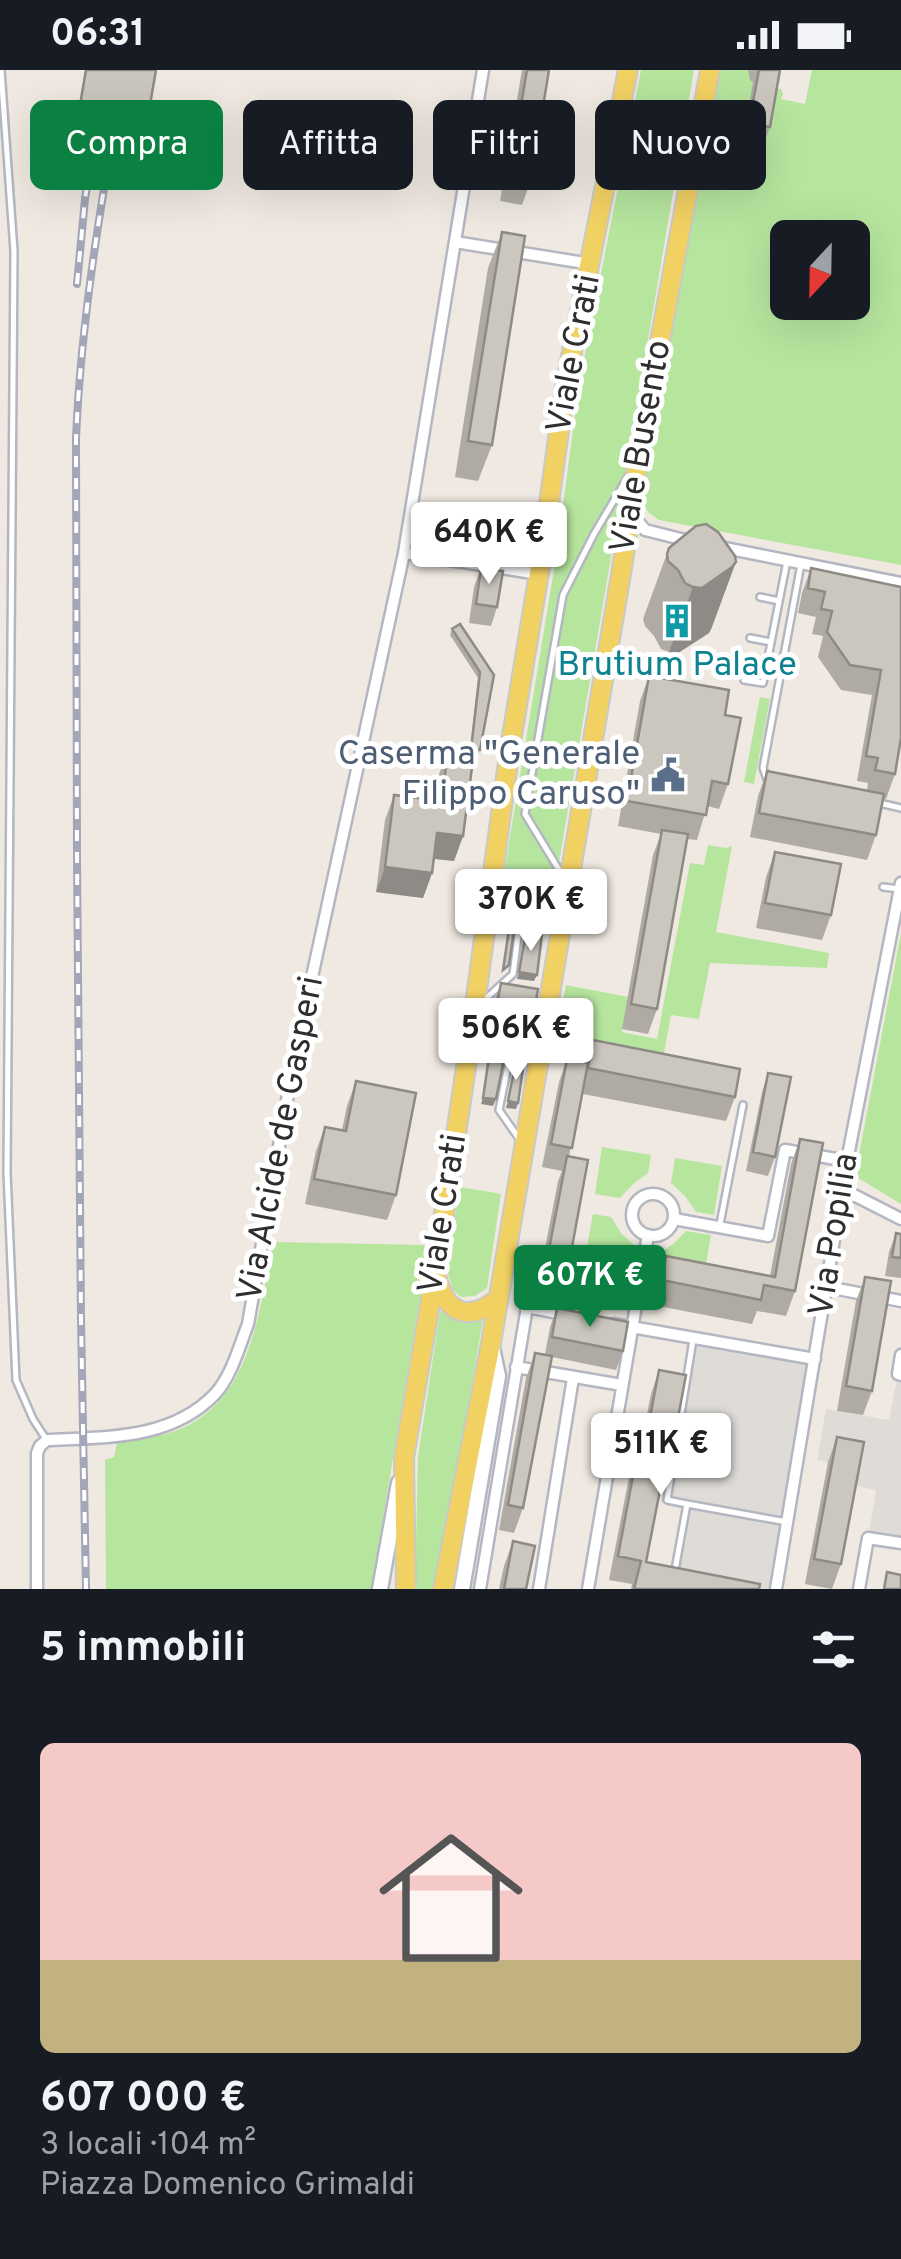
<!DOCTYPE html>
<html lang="it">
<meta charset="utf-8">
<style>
:root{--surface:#171b24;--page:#242831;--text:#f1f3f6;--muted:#9ea1a6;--line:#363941;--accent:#0b8043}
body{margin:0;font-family:Overpass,sans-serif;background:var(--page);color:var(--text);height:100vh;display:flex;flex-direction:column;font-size:38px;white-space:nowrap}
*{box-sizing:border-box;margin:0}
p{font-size:32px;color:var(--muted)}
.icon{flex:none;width:55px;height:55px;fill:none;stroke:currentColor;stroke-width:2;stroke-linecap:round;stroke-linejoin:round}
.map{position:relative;height:1519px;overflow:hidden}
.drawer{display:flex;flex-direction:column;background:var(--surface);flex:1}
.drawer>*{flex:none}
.top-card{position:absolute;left:30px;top:30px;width:842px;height:90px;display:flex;gap:20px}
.needle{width:65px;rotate:202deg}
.controls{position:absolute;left:770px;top:150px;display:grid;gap:20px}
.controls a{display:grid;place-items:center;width:100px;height:100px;border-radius:15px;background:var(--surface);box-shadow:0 10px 40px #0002;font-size:50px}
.price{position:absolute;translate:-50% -85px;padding:0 22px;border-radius:10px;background:#fff;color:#222;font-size:32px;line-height:65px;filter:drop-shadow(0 2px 5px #0008)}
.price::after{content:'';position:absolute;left:50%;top:60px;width:30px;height:22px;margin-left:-15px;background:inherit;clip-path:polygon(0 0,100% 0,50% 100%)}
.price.on{background:var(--accent);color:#fff}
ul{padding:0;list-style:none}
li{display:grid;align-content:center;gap:20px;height:530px;padding:0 40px}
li+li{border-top:2px solid var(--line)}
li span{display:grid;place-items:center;height:310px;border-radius:15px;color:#555}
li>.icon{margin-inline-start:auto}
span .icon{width:180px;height:180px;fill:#fffc;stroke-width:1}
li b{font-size:42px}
h2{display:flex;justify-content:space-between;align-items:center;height:120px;padding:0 40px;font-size:42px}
.chip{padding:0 35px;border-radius:15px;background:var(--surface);box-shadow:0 10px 40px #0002;font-size:35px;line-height:90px}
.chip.on{background:var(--accent);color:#fff}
.status{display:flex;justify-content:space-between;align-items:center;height:70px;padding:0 50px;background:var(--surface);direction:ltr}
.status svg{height:28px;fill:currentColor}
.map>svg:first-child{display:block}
</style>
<div class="status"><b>06:31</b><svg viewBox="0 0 49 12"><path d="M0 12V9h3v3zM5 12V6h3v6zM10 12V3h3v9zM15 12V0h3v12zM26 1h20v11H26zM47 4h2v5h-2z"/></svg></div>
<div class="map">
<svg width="901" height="1519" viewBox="0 0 901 1519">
<rect width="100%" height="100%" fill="#efe9e1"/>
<path fill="#b6e59e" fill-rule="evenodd" d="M641,0H694L549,851L503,809L556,488L579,315Z
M720,0H773L760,16L781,19L783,24L781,29L805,34L812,0H901V495L659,450L649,443L640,430L689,155ZM788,168H852V232H788Z
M760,627L770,629L754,714L744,712Z
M708,775L726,778L732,776L716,862L829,883L827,898L710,893L699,949L671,945L661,999L554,979L566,915L628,927L622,962L657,969L690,793L704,795Z
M901,863V1134L855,1106Z
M602,1077L651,1085L648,1103L633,1114L620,1128L595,1124Z
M675,1088L722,1096L714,1145L696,1142L685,1126L671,1113Z
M460,1117L501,1124L487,1218L475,1226L461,1227L453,1220L446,1198Z
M593,1144L611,1147L621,1163L635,1176L630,1201L584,1193Z
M686,1161L711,1165L703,1212L654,1203L657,1185L673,1174Z
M273,1172L424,1175L428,1179L371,1519H106L105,1390L114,1387L118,1369C136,1368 154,1368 172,1362C251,1336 259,1242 273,1172Z
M440,1241C455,1251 465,1253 483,1250L436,1519H415L418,1387Z"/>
<path fill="#dfdcd8" d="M693,1269L815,1289L776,1519H758L674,1504L687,1434L667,1430Z
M898,1304L901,1305V1473L868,1468L876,1420L851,1415L854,1397L817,1390L826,1339L889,1350Z"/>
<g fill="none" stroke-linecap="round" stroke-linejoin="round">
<g stroke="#b4b7c1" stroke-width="10">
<path id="service" d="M1,0L14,181L7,1103L16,1310L33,1349L46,1369
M760,527L779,531
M750,568L771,572
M744,610L763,613L787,491
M767,709L763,698L801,494
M879,733L901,738
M564,808L525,744L563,525L594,464L629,405
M883,817L900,819
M482,932L513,904L519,859L496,830
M520,1070L499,1040L509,991L538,968
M720,1154L743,1035
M687,1434L667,1430L693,1270
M675,1500L687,1434L787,1452"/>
</g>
<g stroke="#b4b7c1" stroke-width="15">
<path id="minor" d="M483,0L404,483L539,504
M455,172L591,194
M631,443L645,460L689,471
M720,477L901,513
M842,1119L901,1149
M632 1145a21 21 0 1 1 42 0a21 21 0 1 1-42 0Z
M674,1149L768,1166L785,1080L847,1091
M827,1217L901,1231
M614,1254L815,1289
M901,1285L898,1304L901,1305
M516,1297L622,1315
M37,1519V1383L40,1376L47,1370C106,1367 171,1370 215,1324C232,1305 239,1277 248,1254L294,990L404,483
M480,1519L527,1237L568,1245
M539,1519L573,1308
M588,1519L648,1165
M776,1519L847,1091L901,813
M859,1519L868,1468L901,1473"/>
</g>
<g stroke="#b4b7c1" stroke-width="19">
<path id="tertiary" d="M380,1519L399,1413
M462,1519L498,1306L492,1278"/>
</g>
<g stroke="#c9c9c9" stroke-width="22">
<path id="primary" d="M437,1209C447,1245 470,1252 499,1228
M406,1519L404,1388L435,1204L471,964L510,678L542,485L565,317L628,0
M443,1519L491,1273L622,498L638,390L710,0"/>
</g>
<use href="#service" stroke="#fff" stroke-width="5"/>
<use href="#minor" stroke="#fff" stroke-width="10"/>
<use href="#tertiary" stroke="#fff" stroke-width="14"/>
<use href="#primary" stroke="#f2d163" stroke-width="18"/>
<g stroke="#a3a6b8" stroke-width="8">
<path id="rail" d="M77,214L85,129L106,0
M86,1519L81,1250L77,789L76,369C81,245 103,122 124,0"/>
</g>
<use href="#rail" stroke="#fff" stroke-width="4" stroke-dasharray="11" stroke-linecap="butt"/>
</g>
<path fill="#afaba4" d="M85,0H156L144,65L76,53Z
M522,0H549L531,110L522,135L500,131Z
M748,0H780L770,57L763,76L743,72L753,12L750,10Z
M502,162L492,375L478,411L455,407L488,198Z
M696,456L712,557L709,563L678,583L669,582L661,579L654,566L645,556L643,549L669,478Z
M481,498L497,537L491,556L469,553L474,517Z
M811,498L901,517L895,704L886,729L883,728L876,765L867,790L750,767L758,726L767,701L867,721L868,713L857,711L872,625L841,620L818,587L823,566L812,564L816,547L798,543L802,523Z
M452,559L494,605L480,680L477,687L474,686L463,766L454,791L434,789L432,803L423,828L376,822L385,750L394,725L436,730L439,704L448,679L470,681L478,608L450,565Z
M649,606L725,645L728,714L719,739L707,736L697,770L687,769L657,939L648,964L622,959L653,785L661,764L618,756L640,631Z
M775,782L831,845L822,870L756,858L766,807Z
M501,913L534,941L528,960L490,954L494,932Z
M593,970L735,1027L726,1051L583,1024L569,1086L568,1199L558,1224L537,1220L558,1111L562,1101L542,1097L559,1012L567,989L585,993Z
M768,1003L775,1087L768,1106L746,1101L762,1022Z
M356,1011L396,1125L387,1150L305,1134L316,1081L325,1057L342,1060L347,1036Z
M800,1069L795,1221L786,1246L757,1241L752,1254L653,1235L657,1211L666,1186L770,1206L791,1094Z
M896,1163L901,1164V1208L885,1206L889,1182Z
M865,1207L872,1321L863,1345L837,1341L856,1231Z
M557,1238L623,1281L616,1300L552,1287L523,1438L514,1463L499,1460L526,1308L535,1283L545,1284L550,1257Z
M659,1300L672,1380L663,1403L646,1492L759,1519H631L632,1514L609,1510L631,1397L639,1374H641L651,1324Z
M837,1367L841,1494L832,1519L805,1514L828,1392Z
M513,1471L526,1519H499L504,1496Z"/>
<path fill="#8e8b86" d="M736,492L712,557L709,563L678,583L669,582L693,517Z
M437,763L463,766L454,791L428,788Z
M385,797L432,803L423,828L376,822Z
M519,902L537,905L534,911L517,909Z
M483,1028L496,1029L493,1036L481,1034Z
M508,1031L518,1033L516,1039L506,1038Z"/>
<path fill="#cbc7bf" stroke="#8e8b86" stroke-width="2.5" d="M86,0H156L146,58L78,47Z
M527,0H549L531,110L509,106Z
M759,0H780L770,57L749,53Z
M502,162L525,166L492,375L468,371Z
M706,454L718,462L735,486L736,492L732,497L702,518L693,517L685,513L678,500L668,491L667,484L669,478L696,456Z
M481,498L503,501L497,537L476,534Z
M811,498L901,517V668L895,704L875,700L878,688L866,686L881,600L850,595L827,562L832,541L821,539L825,522L808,518Z
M460,554L494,605L480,680L471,679L480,602L452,559Z
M649,606L729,620L725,645L741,648L728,714L712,711L706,745L627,731Z
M448,679L474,682L463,766L437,763L432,803L385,797L394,725L442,731Z
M767,701L884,724L876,765L759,743Z
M662,760L688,764L657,939L631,934Z
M775,782L841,794L831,845L765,833Z
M509,859L514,860L509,895L503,900Z
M526,862L542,864L537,905L519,902Z
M501,913L538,919L534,941L497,935Z
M593,970L740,999L735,1027L588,998Z
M489,987L504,989L496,1029L483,1028Z
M567,989L588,993L572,1078L551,1074Z
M516,991L524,992L518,1033L508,1031Z
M768,1003L791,1007L775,1087L753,1082Z
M356,1011L416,1023L396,1125L314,1109L325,1057L346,1061Z
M800,1069L823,1073L795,1221L764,1215L761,1230L662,1210L666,1186L775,1207Z
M567,1086L588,1090L568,1199L546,1195Z
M896,1163L901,1164V1188L892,1187Z
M865,1207L891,1211L872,1321L846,1316Z
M557,1238L628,1252L623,1281L552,1267Z
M535,1283L552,1286L523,1438L508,1435Z
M659,1300L686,1305L672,1380L668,1379L646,1492L760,1514L759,1519H634L641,1491L618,1486L639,1374H645Z
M837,1367L864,1372L841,1494L814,1489Z
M513,1471L535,1476L526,1519H504Z
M887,1502L901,1505V1519H884Z"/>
<defs>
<g id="building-bare" transform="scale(2.7)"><path d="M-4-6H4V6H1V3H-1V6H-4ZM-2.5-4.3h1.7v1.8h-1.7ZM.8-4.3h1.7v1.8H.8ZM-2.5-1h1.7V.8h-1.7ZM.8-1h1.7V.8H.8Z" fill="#0f9aa8" stroke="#fff" stroke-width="2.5" paint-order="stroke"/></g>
<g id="civic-bare" transform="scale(2.7)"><path d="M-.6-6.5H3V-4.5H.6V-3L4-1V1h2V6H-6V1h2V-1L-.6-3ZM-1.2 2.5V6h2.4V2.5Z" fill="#5c6f8a" stroke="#fff" stroke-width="2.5" paint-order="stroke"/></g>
</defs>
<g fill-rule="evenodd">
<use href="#building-bare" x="677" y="551"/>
<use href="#civic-bare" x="668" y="705"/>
</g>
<g text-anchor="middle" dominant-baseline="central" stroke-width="10" stroke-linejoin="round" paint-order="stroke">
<g font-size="35" fill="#2e2e2e" stroke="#fff">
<text transform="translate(575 284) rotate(-79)">Viale Crati</text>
<text transform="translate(642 377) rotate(-80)">Viale Busento</text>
<text transform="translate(282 1069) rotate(-79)">Via Alcide de Gasperi</text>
<text transform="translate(444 1144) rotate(-81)">Viale Crati</text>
<text transform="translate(835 1165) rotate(-81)">Via Popilia</text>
</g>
<g font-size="35" fill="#0d838f" stroke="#fff">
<text x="677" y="596">Brutium Palace</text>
</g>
<g font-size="35" fill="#4e5e75" stroke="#fff" text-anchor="end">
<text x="640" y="685">Caserma "Generale<tspan x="640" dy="40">Filippo Caruso"</tspan></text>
</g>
</g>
</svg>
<div class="controls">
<a><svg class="needle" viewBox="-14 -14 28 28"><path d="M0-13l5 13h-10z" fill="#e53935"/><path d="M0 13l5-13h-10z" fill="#9ea1a6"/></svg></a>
</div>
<b class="price" style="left:489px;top:517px">640K €</b>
<b class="price" style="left:531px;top:884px">370K €</b>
<b class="price" style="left:516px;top:1013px">506K €</b>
<b class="price on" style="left:590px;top:1260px">607K €</b>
<b class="price" style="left:661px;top:1428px">511K €</b>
<div class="top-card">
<a class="chip on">Compra</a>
<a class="chip">Affitta</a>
<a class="chip">Filtri</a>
<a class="chip">Nuovo</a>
</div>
</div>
<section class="drawer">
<h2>5 immobili<svg class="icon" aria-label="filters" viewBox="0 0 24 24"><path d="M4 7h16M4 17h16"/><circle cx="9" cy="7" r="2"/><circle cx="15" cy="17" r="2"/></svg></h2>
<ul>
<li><span style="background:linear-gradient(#f6c9c9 70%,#c2b280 0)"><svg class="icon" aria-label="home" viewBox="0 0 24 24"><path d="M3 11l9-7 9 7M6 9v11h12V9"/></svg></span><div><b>607 000 €</b><p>3 locali · 104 m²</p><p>Piazza Domenico Grimaldi</p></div></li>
</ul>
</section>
